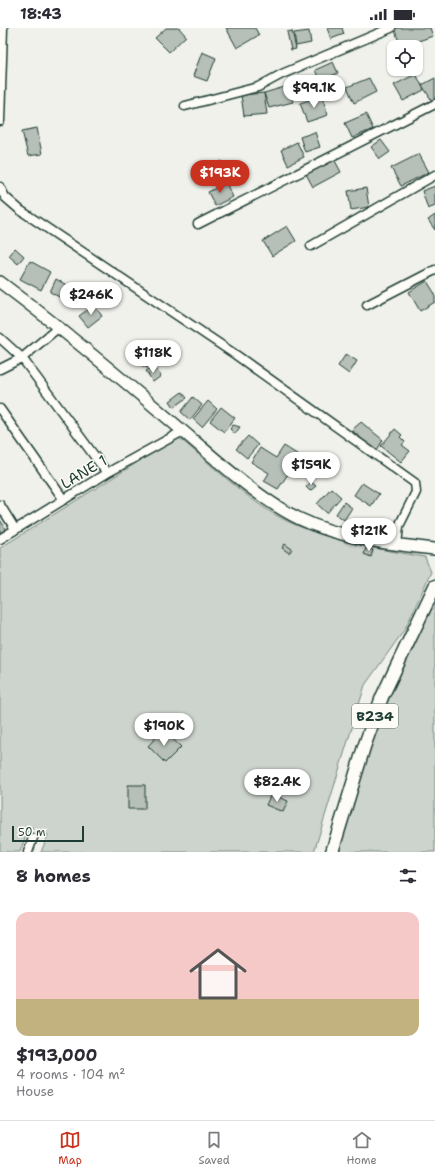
<!DOCTYPE html>
<meta charset="utf-8">
<style>
:root{--surface:#fff;--page:#f7f7f7;--text:#2b2b33;--muted:#7c7c81;--line:#e1e1e2;--accent:#c8321e}
body{margin:0;font-family:"Shantell Sans",sans-serif;background:var(--page);color:var(--text);height:100vh;display:flex;flex-direction:column;font-size:15px;white-space:nowrap}
*{box-sizing:border-box;margin:0}
p{font-size:13px;color:var(--muted)}
.icon{flex:none;width:22px;height:22px;fill:none;stroke:currentColor;stroke-width:2;stroke-linecap:round;stroke-linejoin:round}
.map{position:relative;height:824px;overflow:hidden}
.panel{display:flex;flex-direction:column;background:var(--surface);flex:1}
.panel>*{flex:none}
.buttons{position:absolute;left:387px;top:12px;display:grid;gap:8px}
.buttons a{display:grid;place-items:center;width:36px;height:36px;border-radius:8px;background:var(--surface);box-shadow:0 1px 3px #0004;font-size:20px}
.scale{position:absolute;left:12px;bottom:10px;width:72px;box-sizing:border-box;padding-left:4px;border:2px solid #1f3d34;border-top:0;font-size:11px;line-height:14px;white-space:nowrap;color:#1f3d34;-webkit-text-stroke:3px #fdfcf7;paint-order:stroke}
.price{position:absolute;translate:-50% -34px;padding:0 9px;border-radius:14px;background:#fff;color:#222;font-size:13px;line-height:26px;filter:drop-shadow(0 1px 2px #0008)}
.price::after{content:'';position:absolute;left:50%;top:24px;width:12px;height:9px;margin-left:-6px;background:inherit;clip-path:polygon(0 0,100% 0,50% 100%)}
.price.on{background:var(--accent);color:#fff}
ul{padding:0;list-style:none}
li{display:grid;align-content:center;gap:8px;height:212px;padding:0 16px}
li span{display:grid;place-items:center;height:124px;border-radius:12px;color:#555}
li>.icon{margin-inline-start:auto}
span .icon{width:72px;height:72px;fill:#fffc;stroke-width:1}
li b{font-size:17px}
h2{display:flex;justify-content:space-between;align-items:center;height:48px;padding:0 16px;font-size:17px}
.status{display:flex;justify-content:space-between;align-items:center;height:28px;padding:0 20px;background:var(--surface);direction:ltr}
.status svg{height:11px;fill:currentColor}
.dock{display:flex;justify-content:space-around;align-items:center;height:56px;border-top:1px solid var(--line);background:var(--surface);font-size:11px;color:var(--muted)}
.dock a{display:grid;justify-items:center;gap:2px}
.dock .on{color:var(--accent)}
.map>svg:first-child{display:block}
</style>
<div class="status"><b>18:43</b><svg viewBox="0 0 49 12"><path d="M0 12V9h3v3zM5 12V6h3v6zM10 12V3h3v9zM15 12V0h3v12zM26 1h20v11H26zM47 4h2v5h-2z"/></svg></div>
<div class="map">
<svg width="435" height="824" viewBox="0 0 435 824">
<rect width="100%" height="100%" fill="#f0f1eb"/>
<filter id="ink" filterUnits="userSpaceOnUse"><feTurbulence type="fractalNoise" baseFrequency=".025" numOctaves="2"/><feDisplacementMap in="SourceGraphic" scale="8" xChannelSelector="R" yChannelSelector="G"/><feConvolveMatrix kernelMatrix="1 2 1 2 8 2 1 2 1" color-interpolation-filters="sRGB"/></filter>
<g filter="url(#ink)">
<path fill="#cdd3cd" stroke="#768880" d="M178,409C210,435 251,476 287,493C331,514 378,521 425,529L431,544L405,601L365,657L314,824H41L48,807L29,799L20,824H0V520Z
M435,573V824H338L371,709Z"/>
<path fill="#b6bfb8" stroke="#1f3d34" d="M166,0H179L186,8L169,24L155,10Z
M226,0H255L259,7L237,20Z
M327,0H342L344,6L331,11Z
M394,0H430L433,8L401,19Z
M292,3L296,21L291,22L287,4Z
M309,3L311,15L296,18L294,5Z
M202,24L216,30L207,53L193,48Z
M333,34L338,45L320,53L315,42Z
M416,46L424,62L403,73L394,57Z
M369,50L376,64L354,75L347,59Z
M435,50V71L432,73L422,57Z
M288,58L293,74L269,80L264,65Z
M264,65L267,86L244,88L241,67Z
M322,68L328,87L307,94L300,75Z
M366,86L373,101L352,110L345,95Z
M37,100L42,126L28,128L22,103Z
M315,104L320,119L305,124L300,109Z
M381,112L390,124L380,131L371,119Z
M297,114L304,129L288,137L281,122Z
M419,126L429,144L401,158L391,140Z
M334,131L341,144L313,159L306,146Z
M222,133L230,147L211,157L204,144Z
M226,155L233,169L215,178L208,164Z
M435,158V178L428,181L422,163Z
M366,160L369,179L351,182L348,163Z
M435,187V202L428,192Z
M287,198L296,213L272,228L263,213Z
M15,220L24,228L18,236L9,228Z
M30,233L50,244L41,262L20,251Z
M56,251L70,259L63,271L50,264Z
M427,253L435,266V274L420,283L409,264Z
M94,277L102,288L88,299L79,288Z
M139,322L152,332L147,340L134,333Z
M346,326L357,333L349,346L338,338Z
M154,338L161,348L153,354L146,343Z
M182,364L187,370L174,379L170,373Z
M193,369L202,377L190,392L181,384Z
M208,373L217,381L202,399L193,391Z
M221,379L235,390L224,404L210,393Z
M361,394L383,412L376,424L352,402Z
M233,397L240,399L235,406L230,401Z
M395,401L402,407L400,409L405,414L402,417L410,423L401,434L381,418Z
M248,408L258,417L247,430L236,421Z
M284,418L300,428L278,461L264,453L269,445L251,434L260,420L276,430Z
M311,454L316,458L310,463L306,459Z
M362,455L379,466L371,478L354,467Z
M331,460L341,469L327,485L317,476Z
M344,474L352,480L344,492L336,486Z
M0,492L6,501L0,505Z
M285,516L292,521L289,525L282,520Z
M366,520L373,522L371,529L364,526Z
M163,702L181,719L165,735L148,718Z
M128,757H145V781H128Z
M271,766L288,773L283,784L266,777Z"/>
<g fill="none" stroke-linecap="round" stroke-linejoin="round">
<g stroke="#1f3d34" stroke-width="11">
<path id="minor" d="M185,78L258,59L282,46L391,0
M0,93L3,0
M0,159L5,169L20,182L236,327L415,455L416,464L399,498L397,517
M198,196L435,76
M311,218L435,147
M367,277L435,242
M0,310L22,330L107,445
M0,341L22,330L59,299
M0,381L64,472
M0,477L15,501
M0,511L107,445L183,403
M28,824L33,810"/>
</g>
<g stroke="#1f3d34" stroke-width="14">
<path id="secondary" d="M0,254C59,298 115,345 171,393C208,424 257,471 300,491C342,511 390,516 435,521"/>
</g>
<g stroke="#1f3d34" stroke-width="15">
<path id="primary" d="M332,824L364,719L382,669L435,558"/>
</g>
<use href="#minor" stroke="#fdfcf7" stroke-width="8"/>
<use href="#secondary" stroke="#fdfcf7" stroke-width="11"/>
<use href="#primary" stroke="#fdfcf7" stroke-width="12"/>
</g>
</g>
<g text-anchor="middle" dominant-baseline="central" stroke-width="3" stroke-linejoin="round" paint-order="stroke">
<rect fill="#fdfcf7" stroke="#62766e" stroke-width="1" x="352" y="676" width="46" height="24" rx="3"/>
<g font-size="14" font-weight="bold" fill="#1f3d34">
<text x="375" y="688">B234</text>
</g>
<g font-size="15" fill="#1f3d34" stroke="#fdfcf7">
<text transform="translate(84 444) rotate(-31)">LANE 1</text>
</g>
</g>
</svg>
<div class="buttons">
<a><svg class="icon" aria-label="locate" viewBox="0 0 24 24"><circle cx="12" cy="12" r="6"/><path d="M12 2v4M12 18v4M2 12h4M18 12h4"/></svg></a>
</div>
<div class="scale">50 m</div>
<b class="price" style="left:314px;top:81px">$99.1K</b>
<b class="price on" style="left:220px;top:166px">$193K</b>
<b class="price" style="left:91px;top:288px">$246K</b>
<b class="price" style="left:153px;top:346px">$118K</b>
<b class="price" style="left:311px;top:458px">$159K</b>
<b class="price" style="left:369px;top:524px">$121K</b>
<b class="price" style="left:164px;top:719px">$190K</b>
<b class="price" style="left:277px;top:775px">$82.4K</b>
</div>
<section class="panel">
<h2>8 homes<svg class="icon" aria-label="filters" viewBox="0 0 24 24"><path d="M4 7h16M4 17h16"/><circle cx="9" cy="7" r="2"/><circle cx="15" cy="17" r="2"/></svg></h2>
<ul>
<li><span style="background:linear-gradient(#f6c9c9 70%,#c2b280 0)"><svg class="icon" aria-label="home" viewBox="0 0 24 24"><path d="M3 11l9-7 9 7M6 9v11h12V9"/></svg></span><div><b>$193,000</b><p>4 rooms · 104 m²</p><p>House</p></div></li>
</ul>
</section>
<nav class="dock">
<a class="on"><svg class="icon" aria-label="map" viewBox="0 0 24 24"><path d="M3 6l6-2 6 2 6-2v14l-6 2-6-2-6 2zM9 4v14M15 6v14"/></svg>Map</a>
<a><svg class="icon" aria-label="saved" viewBox="0 0 24 24"><path d="M7 4h10v16l-5-4-5 4z"/></svg>Saved</a>
<a><svg class="icon" aria-label="home" viewBox="0 0 24 24"><path d="M3 11l9-7 9 7M6 9v11h12V9"/></svg>Home</a>
</nav>
